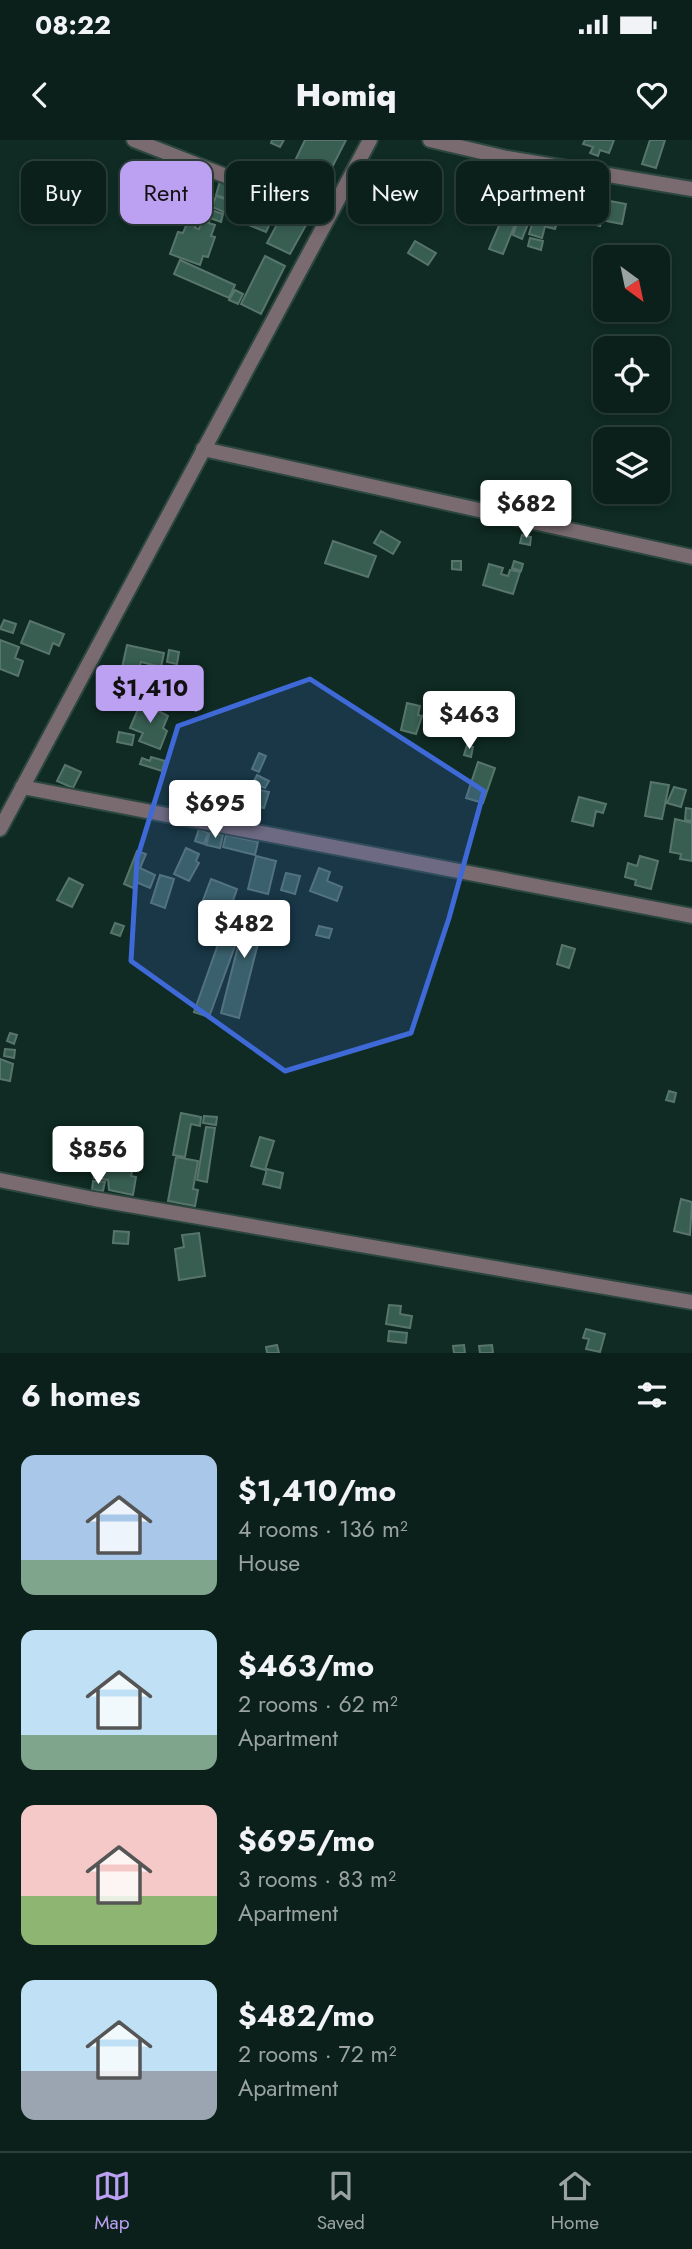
<!DOCTYPE html>
<meta charset="utf-8">
<style>
:root{--surface:#0b201a;--page:#142823;--text:#f1f3f6;--muted:#9aa3a2;--line:#2b3e39;--accent:#bca0f2}
body{margin:0;font-family:Jost,sans-serif;background:var(--page);color:var(--text);height:100vh;display:flex;flex-direction:column;font-size:26px;white-space:nowrap}
*{box-sizing:border-box;margin:0}
p{font-size:23px;color:var(--muted)}
.icon{flex:none;width:38px;height:38px;fill:none;stroke:currentColor;stroke-width:2;stroke-linecap:round;stroke-linejoin:round}
.map{position:relative;height:1213px;overflow:hidden}
.panel{display:flex;flex-direction:column;background:var(--surface);flex:1}
.panel>*{flex:none}
.banner{position:absolute;left:21px;top:21px;width:651px;height:63px;display:flex;gap:14px}
.needle{width:46px;rotate:147deg}
.controls{position:absolute;left:593px;top:105px;display:grid;gap:14px}
.controls a{display:grid;place-items:center;width:77px;height:77px;border-radius:14px;background:var(--surface);box-shadow:0 4px 10px #0003,0 0 0 2px var(--line);font-size:35px}
.price{position:absolute;translate:-50% -60px;padding:0 16px;border-radius:7px;background:#fff;color:#222;font-size:23px;line-height:46px;filter:drop-shadow(0 2px 4px #0008)}
.price::after{content:'';position:absolute;left:50%;top:42px;width:21px;height:16px;margin-left:-10px;background:inherit;clip-path:polygon(0 0,100% 0,50% 100%)}
.price.current{background:var(--accent);color:#111}
ul{padding:0;list-style:none}
li{display:flex;align-items:center;gap:21px;height:175px;padding:0 21px}
li span{display:grid;place-items:center;flex:none;width:196px;height:140px;border-radius:14px;color:#555}
li>.icon{margin-inline-start:auto}
span .icon{width:84px;height:84px;fill:#fffc;stroke-width:1}
li b{font-size:30px}
h2{display:flex;justify-content:space-between;align-items:center;height:84px;padding:0 21px;font-size:30px}
.chip{padding:0 24px;border-radius:14px;background:var(--surface);box-shadow:0 4px 10px #0003,0 0 0 2px var(--line);font-size:24px;line-height:63px}
.chip.current{background:var(--accent);color:#111}
.status{display:flex;justify-content:space-between;align-items:center;height:49px;padding:0 35px;background:var(--surface);direction:ltr}
.status svg{height:19px;fill:currentColor}
header{display:flex;justify-content:space-between;align-items:center;height:91px;padding:0 21px;background:var(--surface);font-size:32px;font-weight:800}
.tab-bar{display:flex;justify-content:space-around;align-items:center;height:98px;border-top:2px solid var(--line);background:var(--surface);font-size:19px;color:var(--muted)}
.tab-bar a{display:grid;justify-items:center;gap:4px}
.tab-bar .current{color:var(--accent)}
.map>svg:first-child{display:block}
</style>
<div class="status"><b>08:22</b><svg viewBox="0 0 49 12"><path d="M0 12V9h3v3zM5 12V6h3v6zM10 12V3h3v9zM15 12V0h3v12zM26 1h20v11H26zM47 4h2v5h-2z"/></svg></div>
<header><svg class="icon" aria-label="back" viewBox="0 0 24 24"><path d="M15 5l-7 7 7 7"/></svg>Homiq<svg class="icon" aria-label="heart" viewBox="0 0 24 24"><path d="M12 20l-8-8c-3-5 5-10 8-4 3-6 11-1 8 4z"/></svg></header>
<div class="map">
<svg width="692" height="1213" viewBox="0 0 692 1213">
<rect width="100%" height="100%" fill="#0f2b23"/>
<path fill="#385e52" stroke="#58756c" stroke-width="2" d="M272,0H284L280,7L271,3Z
M305,0H346L321,49L289,33Z
M585,0H614L609,13L600,10L598,16L590,13L593,7L583,4Z
M650,0H665L656,28L642,24Z
M512,27L534,34L525,60L504,53Z
M539,30L550,33L541,60L530,56Z
M285,37L315,49L311,59L281,47Z
M220,41L285,64L280,77L216,55Z
M579,51L607,57L600,86L572,79Z
M216,56L234,62L229,74L212,67Z
M610,61L626,64L622,84L606,81Z
M288,64L311,76L290,114L267,103Z
M237,65L272,79L266,92L231,78Z
M507,67L520,72L503,114L489,109Z
M187,68L196,71L193,79L184,76Z
M208,69L223,74L221,82L210,78L209,82L204,80Z
M536,72L548,75L542,98L529,94Z
M520,75L530,79L522,99L513,95Z
M551,75L559,77L555,89L547,87Z
M188,81L196,84L195,88L199,89L202,81L215,85L211,96L215,97L208,117L203,116L200,125L170,114L178,92L183,93Z
M530,98L543,101L541,110L528,106Z
M415,101L436,113L428,125L408,113Z
M618,106L626,108L624,114L616,113Z
M265,116L285,126L261,174L241,164Z
M180,120L235,145L229,158L174,134Z
M235,150L243,154L238,164L229,160Z
M381,391L400,402L393,414L374,403Z
M522,395L531,397L530,405L520,403Z
M333,401L376,416L368,437L325,423Z
M452,421H461V430L452,429Z
M514,421L523,424L521,431L512,428Z
M489,424L503,428L501,434L508,436L510,430L520,432L513,454L483,445Z
M4,480L16,484L13,493L0,489Z
M30,481L64,494L59,506L53,503L49,514L21,503Z
M0,500L19,507L15,518L23,521L18,536L0,529Z
M127,505L164,513L161,527L141,522L136,541L120,537Z
M169,510L179,512L177,524L167,522Z
M187,551L202,556L196,571L181,565Z
M141,562L168,576L163,588L167,591L160,609L139,601L143,593L130,588Z
M407,563L420,566L418,575L422,576L416,594L401,590Z
M486,568L509,573L506,588L483,583Z
M119,592L134,595L132,605L117,602Z
M467,605L473,607L471,617L464,615Z
M259,613L266,616L259,632L252,629Z
M151,617L165,621L162,631L140,624L142,618L150,621Z
M478,622L495,628L483,663L466,658Z
M65,625L81,632L73,648L57,641Z
M257,635L269,641L265,648L253,643Z
M651,642L669,645L662,679L645,676Z
M674,647L686,650L681,667L667,663Z
M252,648L269,652L264,668L259,667L254,683L243,680Z
M579,657L606,664L603,673L596,671L593,686L572,681Z
M686,668L692,669V681L685,680Z
M675,679L692,683V721L680,719L681,714L670,712Z
M199,689L208,693L204,704L195,701Z
M210,692L223,695L220,708L206,705Z
M226,695L258,702L255,715L223,707Z
M186,708L199,714L196,721L199,723L189,741L174,734Z
M137,711L146,714L140,728L155,735L150,748L136,742L133,748L124,744Z
M256,716L276,721L268,754L248,749Z
M640,716L658,721L651,749L635,745L636,740L625,737L628,723L637,726Z
M319,728L330,732L327,741L342,747L337,761L310,751Z
M286,733L300,736L295,754L281,750Z
M160,735L174,739L165,768L151,763Z
M69,738L83,745L72,767L57,760Z
M211,739L237,749L229,772L218,769L215,777L199,771Z
M249,763L267,768L239,878L221,873Z
M115,783L124,786L120,796L111,793Z
M319,786L332,789L329,798L316,795Z
M222,793L238,798L209,877L194,872Z
M562,805L575,809L569,828L557,824Z
M10,893L17,895L14,904L7,901Z
M5,909L15,910L14,918L4,916Z
M0,919L13,924L10,941L0,939Z
M669,951L676,953L674,962L666,960Z
M181,973L201,977L200,986L191,984L185,1017L173,1015Z
M204,976L217,977L216,985L203,983Z
M206,987L215,988L207,1042L197,1040Z
M103,992L118,995L113,1019L134,1023L131,1036L136,1037L133,1055L109,1050L108,1040L94,1038Z
M260,997L274,1001L265,1030L251,1026Z
M119,1001L129,1003L128,1010L118,1008Z
M176,1017L198,1021L193,1049L198,1050L195,1066L168,1061Z
M267,1029L283,1033L280,1048L263,1044Z
M93,1041L105,1042L103,1051L92,1050Z
M681,1059L692,1062L690,1095L674,1091Z
M114,1091L129,1092L128,1104L113,1103Z
M199,1093L205,1136L179,1140L175,1109L184,1107L182,1095Z
M389,1165L401,1166L400,1174L412,1176L410,1188L386,1184Z
M586,1189L605,1194L600,1212L586,1209L589,1199L583,1198Z
M389,1191L407,1193L406,1203L388,1201Z
M277,1205L279,1213H267L266,1207Z
M464,1205L465,1213H454L453,1206Z
M492,1205L493,1213H480L479,1206Z"/>
<g fill="none" stroke-linecap="round" stroke-linejoin="round">
<g stroke="#2c473f" stroke-width="18">
<path id="street" d="M134,0L328,76
M430,0L507,18L692,49
M203,309L692,417
M22,647L692,776
M0,689L370,0
M0,1040L94,1059L692,1162"/>
</g>
<use href="#street" stroke="#7a6b70" stroke-width="14"/>
</g>
<path fill="#3f69d7" fill-opacity="0.2" stroke="#3f69d7" stroke-width="5" stroke-linejoin="round" d="M310,539L484,651L449,778L411,893L285,931L131,821L137,719L178,586Z"/>
</svg>
<div class="controls">
<a><svg class="needle" viewBox="-14 -14 28 28"><path d="M0-13l5 13h-10z" fill="#e53935"/><path d="M0 13l5-13h-10z" fill="#9aa3a2"/></svg></a>
<a><svg class="icon" aria-label="locate" viewBox="0 0 24 24"><circle cx="12" cy="12" r="6"/><path d="M12 2v4M12 18v4M2 12h4M18 12h4"/></svg></a>
<a><svg class="icon" aria-label="layers" viewBox="0 0 24 24"><path d="M12 4l9 5-9 5-9-5zM3 14l9 5 9-5"/></svg></a>
</div>
<b class="price" style="left:526px;top:400px">$682</b>
<b class="price current" style="left:150px;top:585px">$1,410</b>
<b class="price" style="left:469px;top:611px">$463</b>
<b class="price" style="left:215px;top:700px">$695</b>
<b class="price" style="left:244px;top:820px">$482</b>
<b class="price" style="left:98px;top:1046px">$856</b>
<div class="banner">
<a class="chip">Buy</a>
<a class="chip current">Rent</a>
<a class="chip">Filters</a>
<a class="chip">New</a>
<a class="chip">Apartment</a>
</div>
</div>
<section class="panel">
<h2>6 homes<svg class="icon" aria-label="filters" viewBox="0 0 24 24"><path d="M4 7h16M4 17h16"/><circle cx="9" cy="7" r="2"/><circle cx="15" cy="17" r="2"/></svg></h2>
<ul>
<li><span style="background:linear-gradient(#a9c7e8 75%,#7fa58c 0)"><svg class="icon" aria-label="home" viewBox="0 0 24 24"><path d="M3 11l9-7 9 7M6 9v11h12V9"/></svg></span><div><b>$1,410/mo</b><p>4 rooms · 136 m²</p><p>House</p></div></li>
<li><span style="background:linear-gradient(#bfe0f5 75%,#7fa58c 0)"><svg class="icon" aria-label="home" viewBox="0 0 24 24"><path d="M3 11l9-7 9 7M6 9v11h12V9"/></svg></span><div><b>$463/mo</b><p>2 rooms · 62 m²</p><p>Apartment</p></div></li>
<li><span style="background:linear-gradient(#f6c9c9 65%,#8fb573 0)"><svg class="icon" aria-label="home" viewBox="0 0 24 24"><path d="M3 11l9-7 9 7M6 9v11h12V9"/></svg></span><div><b>$695/mo</b><p>3 rooms · 83 m²</p><p>Apartment</p></div></li>
<li><span style="background:linear-gradient(#bfe0f5 65%,#9aa5b1 0)"><svg class="icon" aria-label="home" viewBox="0 0 24 24"><path d="M3 11l9-7 9 7M6 9v11h12V9"/></svg></span><div><b>$482/mo</b><p>2 rooms · 72 m²</p><p>Apartment</p></div></li>
</ul>
</section>
<nav class="tab-bar">
<a class="current"><svg class="icon" aria-label="map" viewBox="0 0 24 24"><path d="M3 6l6-2 6 2 6-2v14l-6 2-6-2-6 2zM9 4v14M15 6v14"/></svg>Map</a>
<a><svg class="icon" aria-label="saved" viewBox="0 0 24 24"><path d="M7 4h10v16l-5-4-5 4z"/></svg>Saved</a>
<a><svg class="icon" aria-label="home" viewBox="0 0 24 24"><path d="M3 11l9-7 9 7M6 9v11h12V9"/></svg>Home</a>
</nav>
